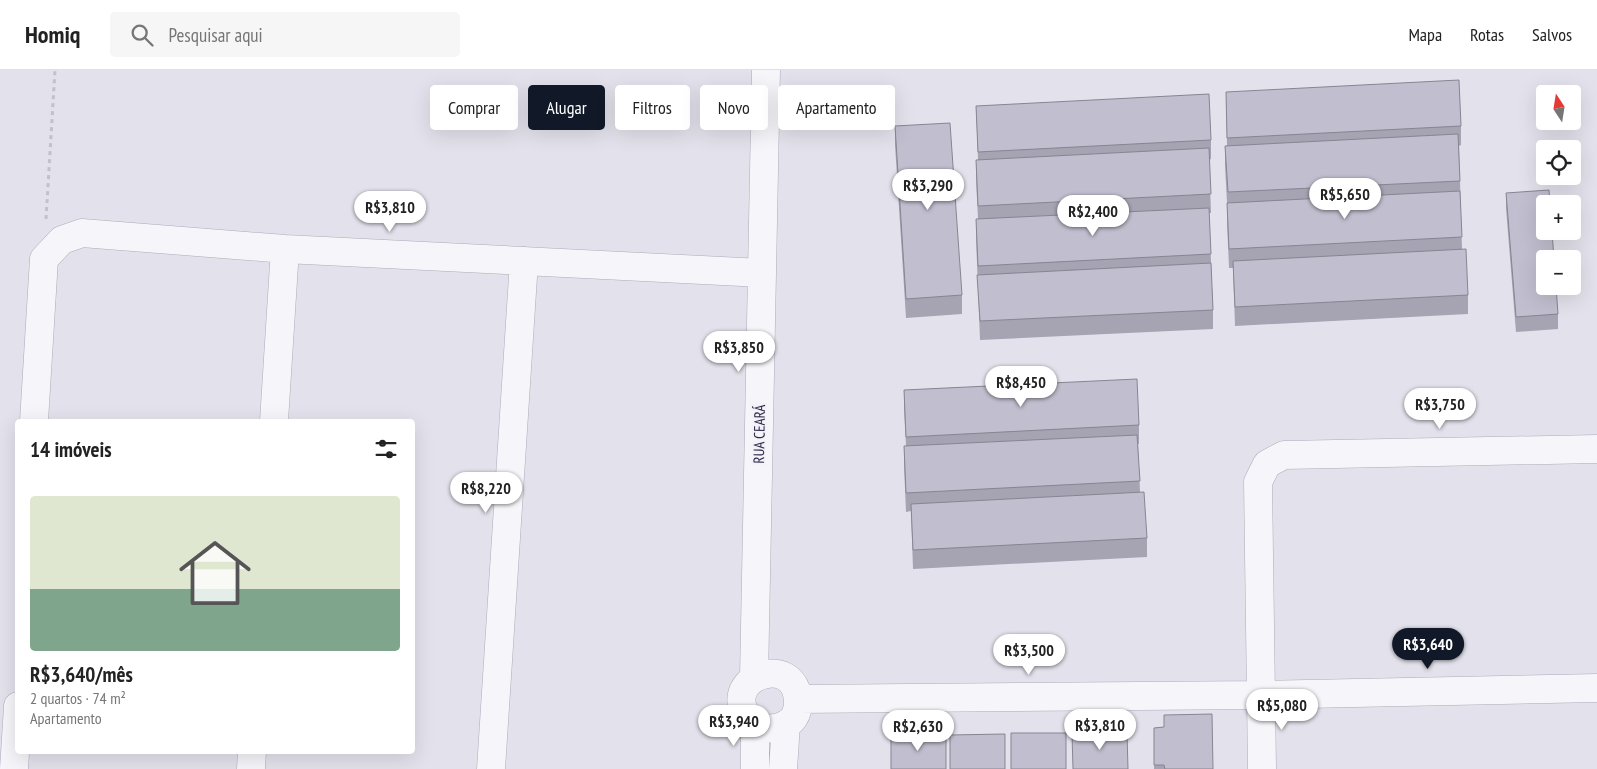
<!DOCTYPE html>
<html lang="pt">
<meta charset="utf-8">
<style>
:root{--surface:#fff;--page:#f6f6f6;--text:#222;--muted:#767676;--line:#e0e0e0;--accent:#111827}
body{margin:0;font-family:"PT Sans Narrow",sans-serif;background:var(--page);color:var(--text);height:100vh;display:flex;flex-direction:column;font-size:19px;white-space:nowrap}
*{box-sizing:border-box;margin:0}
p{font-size:16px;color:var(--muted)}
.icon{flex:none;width:28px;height:28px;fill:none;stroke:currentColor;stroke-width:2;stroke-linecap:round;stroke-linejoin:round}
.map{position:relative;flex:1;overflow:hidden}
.sheet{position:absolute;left:15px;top:349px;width:400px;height:335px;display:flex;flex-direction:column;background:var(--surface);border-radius:5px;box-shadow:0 5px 20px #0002}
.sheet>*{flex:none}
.guide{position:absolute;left:430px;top:15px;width:475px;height:45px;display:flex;gap:10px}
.needle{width:32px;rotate:348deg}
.controls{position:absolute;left:1536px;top:15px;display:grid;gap:10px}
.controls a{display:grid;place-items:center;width:45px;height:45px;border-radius:5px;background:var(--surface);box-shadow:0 5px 20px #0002;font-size:25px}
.price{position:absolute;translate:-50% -42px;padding:0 11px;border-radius:18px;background:#fff;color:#222;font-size:16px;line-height:32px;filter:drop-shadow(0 1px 2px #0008)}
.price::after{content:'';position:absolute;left:50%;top:30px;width:15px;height:11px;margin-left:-8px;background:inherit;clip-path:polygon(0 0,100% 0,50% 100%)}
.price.on{background:var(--accent);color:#fff}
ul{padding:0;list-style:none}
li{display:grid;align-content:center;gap:10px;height:265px;padding:0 15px}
li span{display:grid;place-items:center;height:155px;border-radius:5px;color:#555}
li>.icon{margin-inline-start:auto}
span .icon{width:90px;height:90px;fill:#fffc;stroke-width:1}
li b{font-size:21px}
h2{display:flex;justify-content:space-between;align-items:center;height:60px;padding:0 15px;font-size:21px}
.chip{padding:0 18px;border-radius:5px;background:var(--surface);box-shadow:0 5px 20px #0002;font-size:18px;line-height:45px}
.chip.on{background:var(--accent);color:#fff}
header{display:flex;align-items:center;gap:30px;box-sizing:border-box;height:70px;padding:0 25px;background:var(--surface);border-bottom:1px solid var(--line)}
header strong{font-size:24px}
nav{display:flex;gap:28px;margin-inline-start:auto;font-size:18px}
.search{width:350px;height:45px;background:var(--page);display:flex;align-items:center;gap:12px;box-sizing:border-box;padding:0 18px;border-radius:5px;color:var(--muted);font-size:19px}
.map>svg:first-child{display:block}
</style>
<header>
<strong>Homiq</strong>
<div class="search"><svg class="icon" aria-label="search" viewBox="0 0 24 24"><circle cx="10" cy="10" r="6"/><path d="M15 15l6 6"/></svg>Pesquisar aqui</div>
<nav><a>Mapa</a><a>Rotas</a><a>Salvos</a></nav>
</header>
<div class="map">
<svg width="1597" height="699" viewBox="0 0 1597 699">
<rect width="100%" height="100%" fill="#e3e2ec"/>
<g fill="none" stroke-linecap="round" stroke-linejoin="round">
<g stroke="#acaaba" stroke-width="29">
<path id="minor" d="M34,351L44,189L62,170L82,163L285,179L762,203
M274,351L285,179
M754,608L766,0
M798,629L1260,625L1597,618
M14,699L18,636
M251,699L252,681
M491,699L524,191
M755,699V656C708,610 798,577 798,633C798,657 774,662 755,656
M783,699L786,654
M1262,699L1258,412L1267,394L1284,385L1597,379"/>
</g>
<path stroke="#c2c0ca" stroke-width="3" stroke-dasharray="4 4" stroke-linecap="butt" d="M46,149L55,0"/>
<use href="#minor" stroke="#f6f5f9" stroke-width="28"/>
</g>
<path fill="#a6a3b2" d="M1226,22L1461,56V75L1459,76L1462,179L1468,225V244L1235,256L1233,198H1229L1227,152V133L1225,95V76H1227Z
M976,36L1211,70V89L1209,90L1211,143H1209L1213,240V259L980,270L976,168V149H978L976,109V90H978Z
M895,56L962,225V244L906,248L895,75Z
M1506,123L1558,244V259L1516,262L1506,138Z
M904,320L1139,355V374H1138L1140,422L1147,468V487L913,499L911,441L906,442L904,395V376H906L904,339Z
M1164,645L1213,699H1154V658L1164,657Z"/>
<path fill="#c1becf" stroke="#878591" d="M1459,10L1461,56L1227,68L1226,22Z
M1209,24L1211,70L978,82L976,36Z
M950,53L962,225L906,229L895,56Z
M1458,64L1460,111L1228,122L1225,76Z
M1209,78L1211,124L978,136L976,90Z
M1549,120L1550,134H1545V161H1552L1554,189H1545V216H1556L1558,244L1516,247L1506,123Z
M1460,121L1462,167L1229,179L1227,133Z
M1209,138L1211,184L978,196L976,149Z
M1466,179L1468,225L1235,237L1233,191Z
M1211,193L1213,240L980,251L977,205Z
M1137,309L1139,355L906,367L904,320Z
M1137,365L1140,411L906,423L904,376Z
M1144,422L1147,468L913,480L911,434Z
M1212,644L1213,699H1165L1164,695H1154V658L1164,657V645Z
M1011,663H1066V699H1011Z
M1127,663L1128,699H1073L1072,664Z
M1005,664V699H950V665Z
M891,665H946V699H891Z"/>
<g text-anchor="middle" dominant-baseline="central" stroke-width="4" stroke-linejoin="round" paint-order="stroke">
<g font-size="15" fill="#2d2845" stroke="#f3f2f8">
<text transform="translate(759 364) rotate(-89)">RUA CEARÁ</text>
</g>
</g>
</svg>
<div class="controls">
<a><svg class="needle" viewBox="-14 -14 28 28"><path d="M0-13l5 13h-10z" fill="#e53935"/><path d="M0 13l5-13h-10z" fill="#767676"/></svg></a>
<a><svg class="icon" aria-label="locate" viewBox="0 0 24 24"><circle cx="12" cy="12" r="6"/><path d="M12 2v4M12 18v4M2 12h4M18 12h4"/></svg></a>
<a>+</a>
<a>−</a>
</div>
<b class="price" style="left:928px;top:141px">R$3,290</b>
<b class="price" style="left:1345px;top:150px">R$5,650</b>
<b class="price" style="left:390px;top:163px">R$3,810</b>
<b class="price" style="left:1093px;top:167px">R$2,400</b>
<b class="price" style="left:739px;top:303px">R$3,850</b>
<b class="price" style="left:1021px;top:338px">R$8,450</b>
<b class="price" style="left:1440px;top:360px">R$3,750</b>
<b class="price" style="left:486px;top:444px">R$8,220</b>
<b class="price on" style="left:1428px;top:600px">R$3,640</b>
<b class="price" style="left:1029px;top:606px">R$3,500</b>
<b class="price" style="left:1282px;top:661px">R$5,080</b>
<b class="price" style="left:734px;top:677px">R$3,940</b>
<b class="price" style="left:1100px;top:681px">R$3,810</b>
<b class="price" style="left:918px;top:682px">R$2,630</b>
<div class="guide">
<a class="chip">Comprar</a>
<a class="chip on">Alugar</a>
<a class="chip">Filtros</a>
<a class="chip">Novo</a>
<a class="chip">Apartamento</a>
</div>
<section class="sheet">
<h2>14 imóveis<svg class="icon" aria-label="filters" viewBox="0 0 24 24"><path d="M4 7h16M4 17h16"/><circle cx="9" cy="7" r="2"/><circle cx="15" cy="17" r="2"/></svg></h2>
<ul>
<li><span style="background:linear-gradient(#dfe7d0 60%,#7fa58c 0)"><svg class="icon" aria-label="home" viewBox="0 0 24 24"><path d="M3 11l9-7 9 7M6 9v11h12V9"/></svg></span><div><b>R$3,640/mês</b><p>2 quartos · 74 m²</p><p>Apartamento</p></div></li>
</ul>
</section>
</div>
